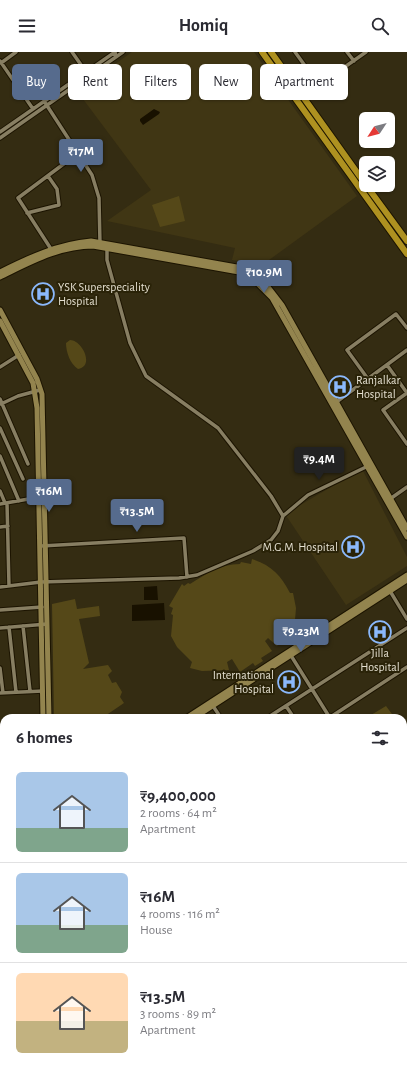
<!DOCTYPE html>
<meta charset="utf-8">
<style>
:root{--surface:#fff;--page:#f2f2f3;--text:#2b2b33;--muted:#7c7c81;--line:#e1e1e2;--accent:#566b8d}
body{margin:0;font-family:"Alegreya Sans",sans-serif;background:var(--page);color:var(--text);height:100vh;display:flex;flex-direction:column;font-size:15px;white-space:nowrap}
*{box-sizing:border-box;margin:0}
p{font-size:13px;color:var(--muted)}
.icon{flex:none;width:22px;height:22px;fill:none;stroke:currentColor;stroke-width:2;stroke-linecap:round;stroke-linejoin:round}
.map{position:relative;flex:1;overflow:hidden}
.details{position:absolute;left:0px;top:662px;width:407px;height:356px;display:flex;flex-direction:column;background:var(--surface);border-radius:12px 12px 0 0;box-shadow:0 1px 3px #0004}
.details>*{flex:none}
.guide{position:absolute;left:12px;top:12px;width:383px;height:36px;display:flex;gap:8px}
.needle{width:26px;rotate:234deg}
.buttons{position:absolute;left:359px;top:60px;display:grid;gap:8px}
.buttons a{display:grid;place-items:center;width:36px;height:36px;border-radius:6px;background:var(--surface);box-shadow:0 1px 3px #0004;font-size:20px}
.price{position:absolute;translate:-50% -34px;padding:0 9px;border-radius:4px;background:var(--accent);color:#fff;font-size:13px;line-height:26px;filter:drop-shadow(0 1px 2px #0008)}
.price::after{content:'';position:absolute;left:50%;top:24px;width:12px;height:9px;margin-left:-6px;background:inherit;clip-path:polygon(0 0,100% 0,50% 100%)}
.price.on{background:#222;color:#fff}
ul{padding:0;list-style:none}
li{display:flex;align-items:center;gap:12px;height:100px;padding:0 16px}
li+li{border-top:1px solid var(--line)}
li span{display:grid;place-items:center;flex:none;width:112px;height:80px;border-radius:6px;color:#555}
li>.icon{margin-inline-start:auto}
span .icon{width:48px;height:48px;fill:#fffc;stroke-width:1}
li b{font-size:17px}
h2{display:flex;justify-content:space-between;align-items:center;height:48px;padding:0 16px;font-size:17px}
.tag{padding:0 14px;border-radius:6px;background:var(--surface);box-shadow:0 1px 3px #0004;font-size:14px;line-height:36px}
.tag.on{background:var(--accent);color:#fff}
header{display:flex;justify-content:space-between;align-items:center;height:52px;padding:0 16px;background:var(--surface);font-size:18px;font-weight:700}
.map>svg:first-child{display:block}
</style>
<header><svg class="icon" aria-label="menu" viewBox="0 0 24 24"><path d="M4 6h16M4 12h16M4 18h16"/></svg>Homiq<svg class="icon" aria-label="search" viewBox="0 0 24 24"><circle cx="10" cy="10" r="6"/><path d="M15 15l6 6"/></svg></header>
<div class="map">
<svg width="407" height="1018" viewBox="0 0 407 1018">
<rect width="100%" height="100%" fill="#342c12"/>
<path fill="#403614" d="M132,0H254L357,144L258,216L254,212L232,208L235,196L107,169L151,138L77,39Z
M362,417L407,505V514L346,553L285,462Z"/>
<path fill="#554818" d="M152,23L158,31L138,46L132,37Z
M179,144L185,169L160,175L152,153Z
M70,288C82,288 95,314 78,317C70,312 66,300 66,291Z
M252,507C271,513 281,523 290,541H293L296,556L295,568L298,569L294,580L291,579L285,589L282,587L277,594L268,586L265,589L272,599L261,606L263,609L255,614L253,611L240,620L232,607L227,610L229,618L202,619L190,616L192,610L177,595L171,584L173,563L171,562L173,556L169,554L182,532L184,534L188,531L190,532C206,522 220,512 240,512L241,510L251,512Z
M75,547L77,557L99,554L100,564L79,567L89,611L83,617L108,613L112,619L108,623L112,631L116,630L122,640L120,645L124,651L102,666H54L52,552Z
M386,654L395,666H366Z"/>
<path fill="#181100" d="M154,57L160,60L159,62L143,73L140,69V67Z
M157,534L158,548H144V535Z
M164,551L165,568L132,569V553Z"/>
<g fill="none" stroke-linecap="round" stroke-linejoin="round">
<g stroke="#1c1400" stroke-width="5.5">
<path id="street" d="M72,0L86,20
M295,0L319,33
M347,0L354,9
M0,9L33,57
M1,11L16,0
M302,45L366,0
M44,49L92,123L99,146L100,192
M0,80L115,0L116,5
M0,86L123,0
M27,161L59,153L57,137L48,124
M107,195V208L130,291L146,324L218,376L271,444L283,464
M51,197L18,146L77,102
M387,313L407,341
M0,315L19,303
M368,327L347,298L396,262L407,276
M407,341L383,358L407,392
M0,347L28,412
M335,351L407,298
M1,352L18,344L40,338
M0,376L23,427
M0,404L19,449
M0,439L5,451
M390,447L407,435
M7,451L9,534
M0,452L40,445
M0,475L8,474
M41,494L184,486L187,525
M0,535L41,530L179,526L197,523L253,499L271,488L278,479L283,464L308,443L368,414
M390,539L407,567
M0,558L42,555
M23,574L30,639
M9,575L16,640
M0,576L47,572
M290,602L330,666
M0,616L3,641
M0,641L43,639
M213,654L221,666
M286,654L294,666
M267,666L407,576
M329,666L407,615
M403,718L407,716
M403,753L407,750
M403,793L407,801
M403,805H407
M403,823L407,821
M0,875L4,878
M403,902L407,899
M403,912V919
M0,917L4,912
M0,931L4,934
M403,935H407
M405,951L407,958
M403,965L407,964
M0,971L4,967
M0,995L4,992
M0,1011L4,1009
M162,1014L164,1018
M285,1014L286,1018
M341,1014L342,1018
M390,1014L392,1018
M301,1016L308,1014
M52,1018L58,1014
M101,1018L112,1014
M171,1018L184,1014"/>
</g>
<g stroke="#1c1400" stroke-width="7">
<path id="secondary" d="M0,220C30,205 58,192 91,189L248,217L265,231L282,253L407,476
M0,225C29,211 59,194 93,194L239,220L251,225L272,246L407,485
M0,258L37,327L42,342L49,666
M0,269L33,331L37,356L43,666
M186,666L407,523
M194,666L407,528
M0,698L4,697
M0,705L4,704
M84,1014L86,1018
M90,1014L91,1018
M218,1014V1018
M406,1018L407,1017"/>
</g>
<g stroke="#1c1400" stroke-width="8">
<path id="highway" d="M262,0L407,202
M271,0L366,133
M366,133L407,189"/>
</g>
<use href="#street" stroke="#877e62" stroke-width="3.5"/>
<use href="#secondary" stroke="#93844e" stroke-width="5"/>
<use href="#highway" stroke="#ae9120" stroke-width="6"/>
</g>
<defs>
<g id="hospital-ring" transform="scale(1.15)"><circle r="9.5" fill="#2a2308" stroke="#8bb9fc" stroke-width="1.5"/><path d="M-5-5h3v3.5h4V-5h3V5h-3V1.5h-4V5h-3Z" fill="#8bb9fc"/></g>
</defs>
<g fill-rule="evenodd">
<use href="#hospital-ring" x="43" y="242"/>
<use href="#hospital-ring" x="340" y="335"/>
<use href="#hospital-ring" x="353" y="495"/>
<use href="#hospital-ring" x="380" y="580"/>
<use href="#hospital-ring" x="289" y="630"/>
</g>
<g text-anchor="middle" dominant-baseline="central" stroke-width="4" stroke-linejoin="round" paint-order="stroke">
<g font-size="12" fill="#e4dfd0" stroke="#2a2308" text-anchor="start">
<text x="58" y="235">YSK Superspeciality<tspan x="58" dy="14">Hospital</tspan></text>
<text x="356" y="328">Ranjalkar<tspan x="356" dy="14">Hospital</tspan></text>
<text x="338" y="495" text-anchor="end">M.G.M. Hospital</text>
<text x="380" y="601" text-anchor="middle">Jilla<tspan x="380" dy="14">Hospital</tspan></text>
<text x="274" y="623" text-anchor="end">International<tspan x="274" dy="14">Hospital</tspan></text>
</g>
</g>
</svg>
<div class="buttons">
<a><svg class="needle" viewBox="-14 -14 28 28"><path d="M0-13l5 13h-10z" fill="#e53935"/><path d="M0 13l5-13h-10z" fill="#7c7c81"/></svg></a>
<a><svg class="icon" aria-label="layers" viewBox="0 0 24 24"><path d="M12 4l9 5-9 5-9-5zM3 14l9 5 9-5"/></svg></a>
</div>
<b class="price" style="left:81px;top:121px">₹17M</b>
<b class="price" style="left:264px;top:242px">₹10.9M</b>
<b class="price on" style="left:319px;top:429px">₹9.4M</b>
<b class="price" style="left:49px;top:461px">₹16M</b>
<b class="price" style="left:137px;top:481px">₹13.5M</b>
<b class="price" style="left:301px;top:601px">₹9.23M</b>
<div class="guide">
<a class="tag on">Buy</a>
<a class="tag">Rent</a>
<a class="tag">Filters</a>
<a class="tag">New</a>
<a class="tag">Apartment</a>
</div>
<section class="details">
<h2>6 homes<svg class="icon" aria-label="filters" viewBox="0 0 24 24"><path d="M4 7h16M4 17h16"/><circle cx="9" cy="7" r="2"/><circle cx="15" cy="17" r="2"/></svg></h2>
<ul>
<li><span style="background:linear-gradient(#a9c7e8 70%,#7fa58c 0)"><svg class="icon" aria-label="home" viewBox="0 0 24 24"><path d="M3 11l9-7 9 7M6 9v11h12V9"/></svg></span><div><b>₹9,400,000</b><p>2 rooms · 64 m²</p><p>Apartment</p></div></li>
<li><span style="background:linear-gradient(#a9c7e8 65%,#7fa58c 0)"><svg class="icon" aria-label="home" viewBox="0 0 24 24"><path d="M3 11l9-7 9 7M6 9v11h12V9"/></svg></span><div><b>₹16M</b><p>4 rooms · 116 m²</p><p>House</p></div></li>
<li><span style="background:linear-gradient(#ffd9b3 60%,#c2b280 0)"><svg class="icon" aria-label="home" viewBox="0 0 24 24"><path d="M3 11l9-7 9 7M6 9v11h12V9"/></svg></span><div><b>₹13.5M</b><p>3 rooms · 89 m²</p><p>Apartment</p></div></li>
</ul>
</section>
</div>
